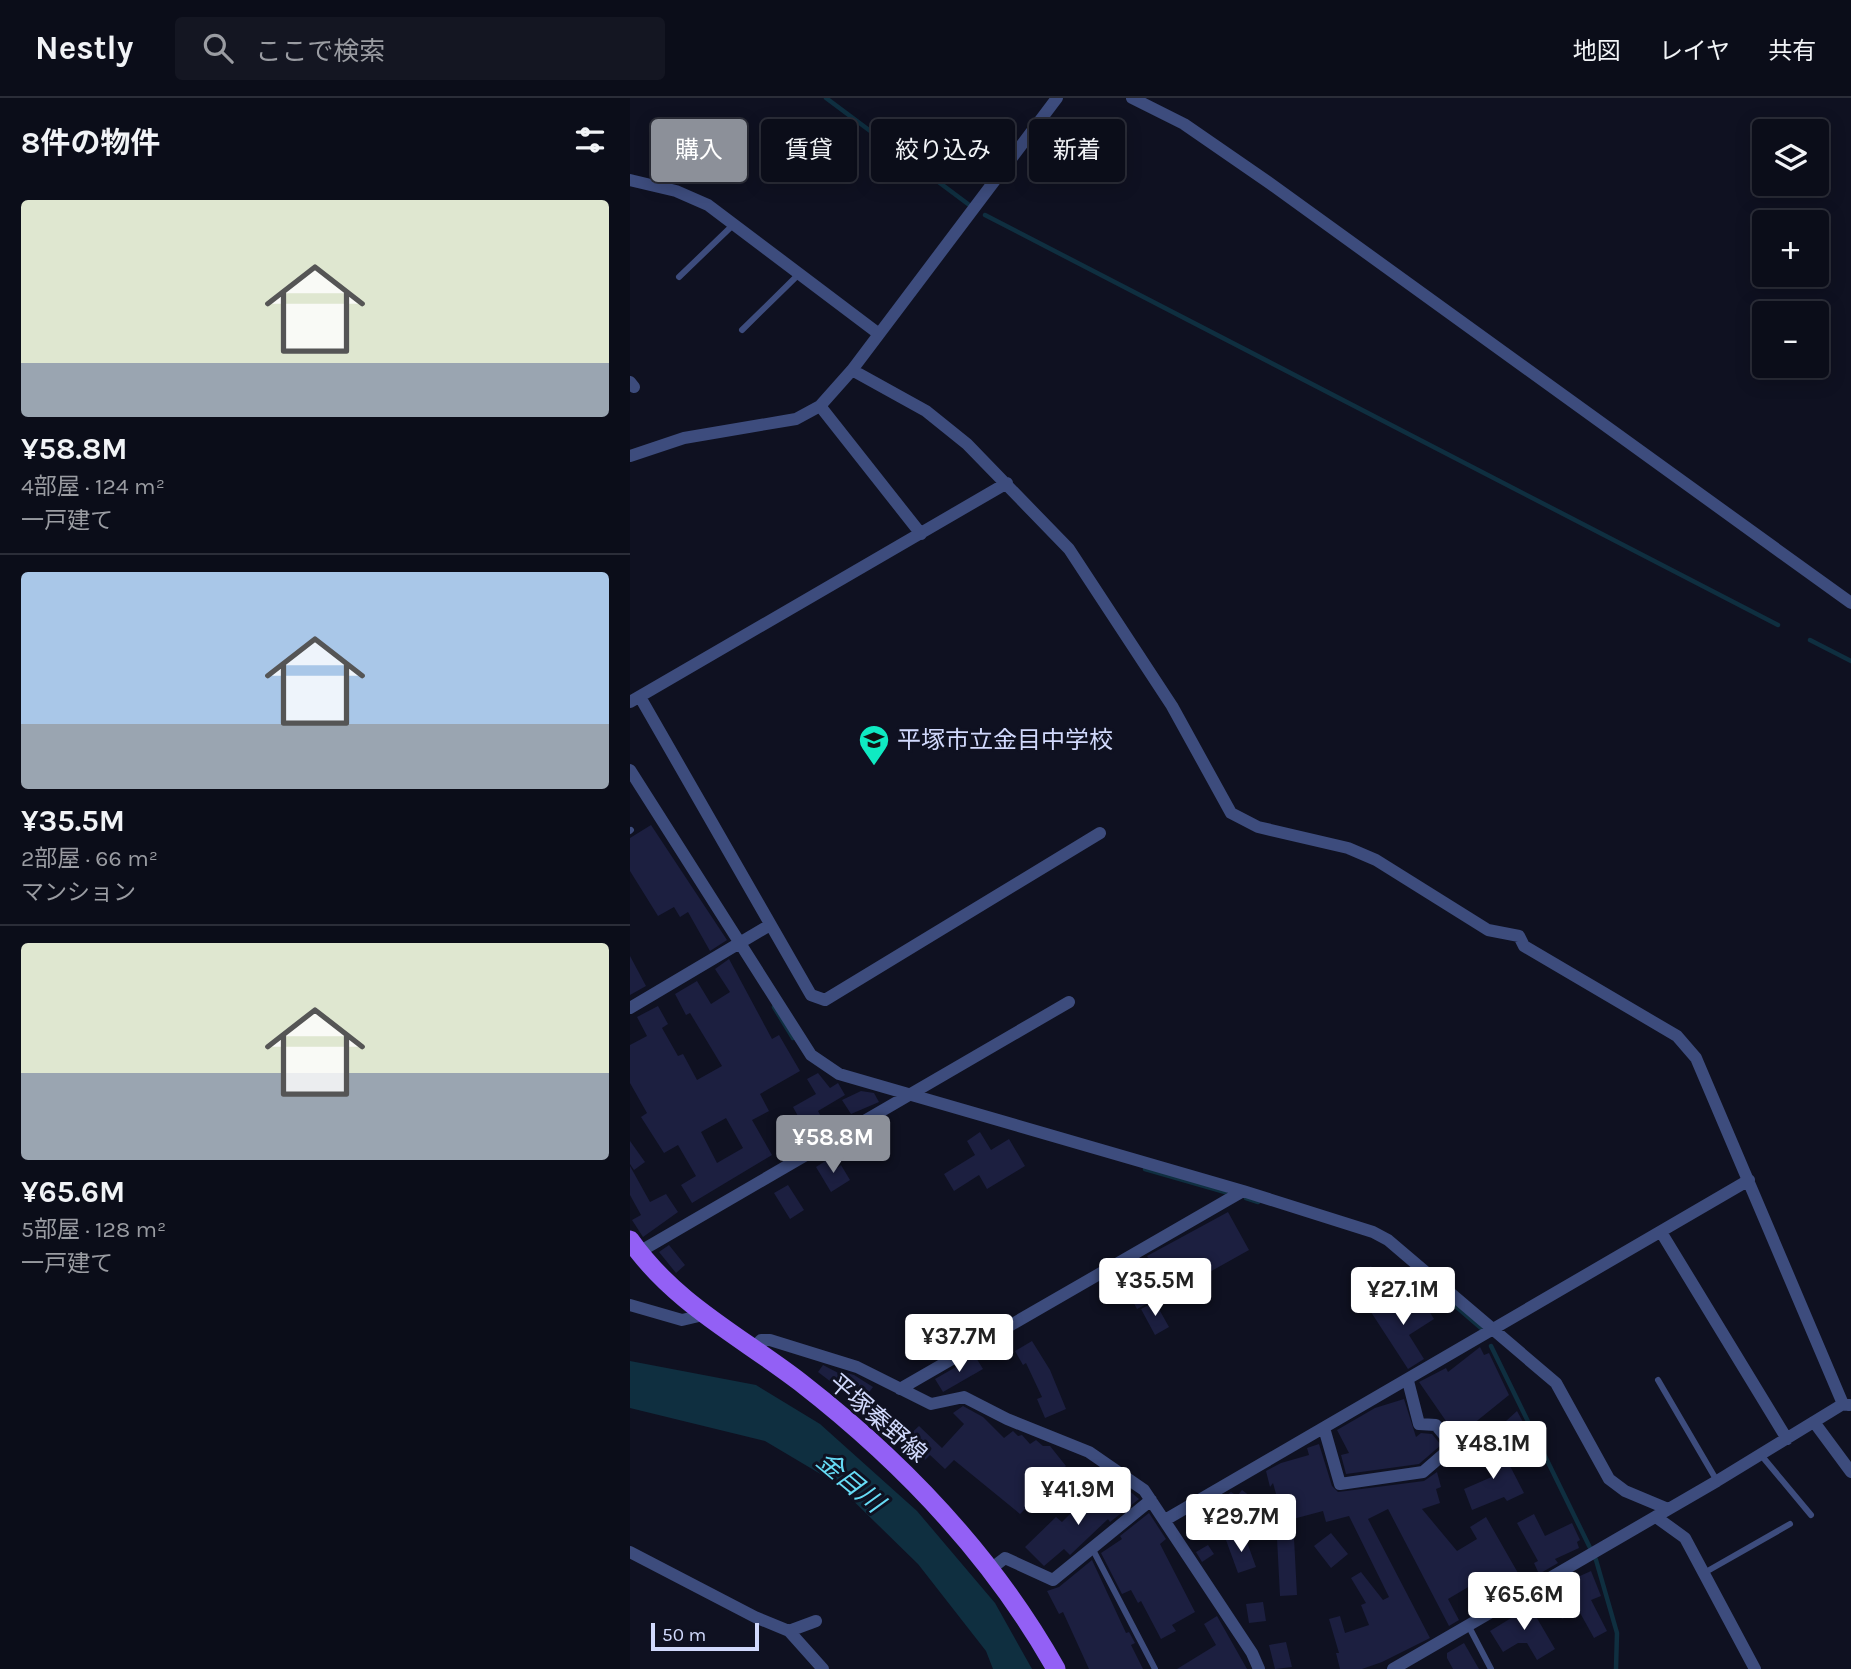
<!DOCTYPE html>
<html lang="ja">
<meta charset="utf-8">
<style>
:root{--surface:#0b0d19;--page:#141622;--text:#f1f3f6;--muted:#9a9ca2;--line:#2b2d38;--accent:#8c9099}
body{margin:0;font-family:Karla,"Noto Sans JP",sans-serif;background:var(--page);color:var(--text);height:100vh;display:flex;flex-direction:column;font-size:26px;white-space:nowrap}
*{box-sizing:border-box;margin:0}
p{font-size:23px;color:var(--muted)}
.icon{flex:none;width:38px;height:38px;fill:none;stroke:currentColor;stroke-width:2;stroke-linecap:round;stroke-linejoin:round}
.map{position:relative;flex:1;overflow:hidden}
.sheet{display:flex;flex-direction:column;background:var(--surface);width:630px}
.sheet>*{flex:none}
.hud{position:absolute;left:21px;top:21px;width:665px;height:63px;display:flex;gap:14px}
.controls{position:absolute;left:1122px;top:21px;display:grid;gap:14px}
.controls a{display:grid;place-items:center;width:77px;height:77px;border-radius:7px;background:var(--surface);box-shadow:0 4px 18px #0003,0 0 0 2px var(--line);font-size:35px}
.scale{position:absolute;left:21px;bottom:18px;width:108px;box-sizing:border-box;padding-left:7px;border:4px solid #d1d9fc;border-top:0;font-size:19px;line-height:24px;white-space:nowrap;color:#d1d9fc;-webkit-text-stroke:5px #0f1121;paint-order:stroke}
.price{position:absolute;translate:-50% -60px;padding:0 16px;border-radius:7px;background:#fff;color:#222;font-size:23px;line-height:46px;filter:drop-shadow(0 2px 4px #0008)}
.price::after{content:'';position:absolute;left:50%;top:42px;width:21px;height:16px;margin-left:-10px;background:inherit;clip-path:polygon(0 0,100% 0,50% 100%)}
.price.on{background:var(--accent);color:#fff}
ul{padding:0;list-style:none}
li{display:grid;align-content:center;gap:14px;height:371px;padding:0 21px}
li+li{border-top:2px solid var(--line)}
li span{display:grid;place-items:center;height:217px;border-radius:7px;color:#555}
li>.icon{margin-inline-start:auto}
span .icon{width:126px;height:126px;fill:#fffc;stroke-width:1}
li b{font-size:30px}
h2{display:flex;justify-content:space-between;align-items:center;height:84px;padding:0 21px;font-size:30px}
.chip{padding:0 24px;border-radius:7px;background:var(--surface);box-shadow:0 4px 18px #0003,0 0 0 2px var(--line);font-size:24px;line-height:63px}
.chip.on{background:var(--accent);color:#fff}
header{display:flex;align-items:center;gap:42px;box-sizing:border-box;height:98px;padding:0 35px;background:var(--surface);border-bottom:2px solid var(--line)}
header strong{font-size:33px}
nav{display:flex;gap:38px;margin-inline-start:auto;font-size:24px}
.search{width:490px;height:63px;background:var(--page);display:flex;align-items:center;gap:18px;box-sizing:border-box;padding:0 24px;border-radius:7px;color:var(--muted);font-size:26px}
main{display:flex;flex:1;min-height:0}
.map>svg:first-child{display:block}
</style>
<header>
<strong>Nestly</strong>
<div class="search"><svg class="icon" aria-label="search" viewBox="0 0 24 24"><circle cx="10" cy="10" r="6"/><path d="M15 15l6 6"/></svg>ここで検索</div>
<nav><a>地図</a><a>レイヤ</a><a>共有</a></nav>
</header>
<main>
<section class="sheet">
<h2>8件の物件<svg class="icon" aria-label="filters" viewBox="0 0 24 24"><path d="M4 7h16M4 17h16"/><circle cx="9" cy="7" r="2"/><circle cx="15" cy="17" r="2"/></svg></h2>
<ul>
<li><span style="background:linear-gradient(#dfe7d0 75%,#9aa5b1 0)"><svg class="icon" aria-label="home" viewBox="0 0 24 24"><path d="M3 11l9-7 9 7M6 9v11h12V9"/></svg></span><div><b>¥58.8M</b><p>4部屋 · 124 m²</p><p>一戸建て</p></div></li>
<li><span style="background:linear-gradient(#a9c7e8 70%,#9aa5b1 0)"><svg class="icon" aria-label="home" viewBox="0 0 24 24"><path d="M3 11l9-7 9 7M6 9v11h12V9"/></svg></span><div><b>¥35.5M</b><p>2部屋 · 66 m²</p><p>マンション</p></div></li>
<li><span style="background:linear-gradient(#dfe7d0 60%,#9aa5b1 0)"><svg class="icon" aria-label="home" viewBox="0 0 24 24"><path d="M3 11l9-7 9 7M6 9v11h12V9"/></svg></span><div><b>¥65.6M</b><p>5部屋 · 128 m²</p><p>一戸建て</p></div></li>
</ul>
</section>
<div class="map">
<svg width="1221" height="1571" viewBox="0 0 1221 1571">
<rect width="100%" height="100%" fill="#0f1121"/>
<path fill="#0f2f40" d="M0,1263L126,1287L190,1326L287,1413L365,1505L402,1571H363L356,1553L288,1466L204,1384L135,1343L0,1310Z"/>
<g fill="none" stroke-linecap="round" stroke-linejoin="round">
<path stroke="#0f2f40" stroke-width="4.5" d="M196,0L338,106
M355,117L1148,527
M1180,542L1221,563
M144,909L163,940
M515,1071L595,1094
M616,1100L628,1104
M800,1186L851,1230
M861,1248L966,1462L987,1535L986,1571"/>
</g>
<path fill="#1c1f40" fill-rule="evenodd" d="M21,727L97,842L80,853L58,814L50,819L44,809L28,818L0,773V740Z
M0,858L16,888L0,897Z
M99,861L142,941L149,937L170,973L130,996L139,1013L122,1022L142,1057L62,1105L51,1087L66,1078L48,1047L34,1055L11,1019L17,1015L0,985V947L17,938L7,919L28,908L38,926L32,930L48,958L53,956L67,982L92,968L60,915L56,917L45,896L67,883L81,906L100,894L85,871ZM96,1020L113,1050L87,1065L71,1034Z
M188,975L200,990L208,985L215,997L188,1013L199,1033L187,1039L182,1030L176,1033L163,1009L186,996L177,981Z
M231,993L244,995L249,1004L221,1016L212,1002Z
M350,1034L361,1052L379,1041L395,1068L357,1091L349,1077L324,1093L314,1076L345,1057L337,1043Z
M0,1043L15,1064L4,1072L0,1066Z
M200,1060L207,1070L211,1067L220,1082L201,1094L186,1069Z
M0,1068L20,1104L36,1096L48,1114L13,1139L2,1122L11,1117L0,1097Z
M158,1087L174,1112L160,1121L144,1095Z
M598,1114L619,1152L560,1185L549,1166L528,1177L517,1158Z
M39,1147L55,1167L46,1175L29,1154Z
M741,1168L749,1180L731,1191L724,1179Z
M500,1173L518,1205L507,1211L490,1179Z
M785,1198L789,1205L793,1203L804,1221L779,1237L794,1261L778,1271L739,1211L754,1202L761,1213Z
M525,1204L539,1229L525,1237L511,1211Z
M402,1243L420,1272L436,1311L415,1320L407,1301L412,1299L396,1265L393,1267L385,1253Z
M850,1249L854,1257L859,1255L879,1297L827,1339L789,1284L816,1270L818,1274Z
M345,1258L353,1271L313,1294L305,1281Z
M193,1267L214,1278L217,1275L224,1277L243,1289L230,1306L188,1274Z
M774,1301L786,1339L791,1335L802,1336L811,1347L789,1366L716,1376L711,1357L719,1355L707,1332L745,1310Z
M333,1308L353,1319L374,1340L383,1333L388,1338L392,1337L400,1346L406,1342L413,1348H420L436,1368L402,1398L405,1401L390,1416L324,1362L315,1371L300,1357L295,1362L274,1342L289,1328L312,1350L334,1326L323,1315Z
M887,1313L904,1344L890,1352L876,1323Z
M853,1343L877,1369L880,1368L894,1395L877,1403L874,1399L842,1412L834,1391L864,1378L842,1354Z
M689,1346L702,1388L708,1394L794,1383L807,1374L811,1389L806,1391L810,1405L792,1411L827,1453L847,1441L840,1429L856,1419L892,1482L886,1486L888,1489L875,1496L862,1475L818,1501L829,1522L819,1528L758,1411L738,1421L800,1540L752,1564L732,1571H710L706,1555H709L699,1521L710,1518L715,1535L739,1527L731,1507L736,1505L721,1480L731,1474L753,1502L759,1499L719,1418L696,1424L693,1413L663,1421L667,1497L650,1498L647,1440H658L643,1385L640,1389L636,1373L651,1365L679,1357L677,1350Z
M496,1390L509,1401L480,1424L478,1421L440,1457L434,1451L414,1468L395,1449L426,1419L432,1424L451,1405L458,1412L477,1395L483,1402Z
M612,1392L628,1404L610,1427L584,1407L601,1394L607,1398Z
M519,1415L536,1441L530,1446L565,1514L542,1527L546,1533L531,1541L511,1503L508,1505L501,1492L492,1496L471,1455L492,1441L490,1438Z
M904,1416L915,1438L942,1425L950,1442L947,1444L949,1450L925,1461L928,1465L909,1476L904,1465L908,1463L887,1425Z
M701,1435L718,1456L701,1470L684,1448Z
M614,1436L626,1469L608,1475L596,1442Z
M578,1447L584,1456L572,1464L566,1454Z
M462,1462L496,1535L499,1534L505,1545L501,1547L513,1571H459L433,1514L429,1516L417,1493L429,1489Z
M961,1473L971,1498L961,1502L977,1533L964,1540L949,1513L932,1521L917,1492L937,1480L939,1483Z
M897,1503L925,1551L907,1562L897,1545H888L873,1554L860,1533L886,1517L882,1512Z
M633,1504L636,1523L619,1525L616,1506Z
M587,1518L617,1571H547L586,1547L574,1526Z
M656,1544L662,1569L645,1571L639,1547Z
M834,1545L849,1571H823L817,1560V1555Z"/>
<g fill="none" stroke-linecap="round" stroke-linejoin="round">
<path stroke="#3d4c7d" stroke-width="6" d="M49,179L103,127
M112,232L169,176
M0,733L1,732
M1028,1282L1087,1383
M1131,1357L1181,1417
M462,1450L525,1571
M1074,1475L1160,1426
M838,1527L861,1571"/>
<path stroke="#3d4c7d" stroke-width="12" d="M502,0L554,26L638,84L1221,505
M0,82L46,93L78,107L249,236
M222,272L296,313L337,346L439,451L542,608L601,715L628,729L718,750L746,762L858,832L889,838L894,848L1047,938L1066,960L1213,1306
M0,284L4,289
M190,308L291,436
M0,358L54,340L166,321L190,308L222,272L427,0
M10,599L181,897L195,902L470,735
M0,604L377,385
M0,672L181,957L209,976L613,1093L743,1134L758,1142L926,1285L979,1381L995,1393L1038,1411
M0,910L140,827
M1031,1134L1157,1341
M9,1154L439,904
M0,1207L52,1222L73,1217
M123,1251L131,1242H140L227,1269L301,1306L334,1299L377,1321L459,1354L514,1392L622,1555L629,1571
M270,1291L613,1093
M1184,1324L1221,1374
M694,1330L710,1386L793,1374L823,1348L806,1327L789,1326L778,1283
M1026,1419L1055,1440L1125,1571
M535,1422L1119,1082
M0,1454L125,1519L159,1533L193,1571
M362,1470L375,1460L423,1482L521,1402
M159,1533L186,1523
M763,1571L1087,1383L1213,1306L1219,1307"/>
<path stroke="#9360f5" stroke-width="19" d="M0,1142C44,1205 110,1238 170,1284C273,1364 362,1457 426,1571"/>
</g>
<defs>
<g id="school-pin" transform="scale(1.575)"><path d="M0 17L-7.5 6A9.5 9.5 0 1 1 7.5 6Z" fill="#0feac2" stroke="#0f1121"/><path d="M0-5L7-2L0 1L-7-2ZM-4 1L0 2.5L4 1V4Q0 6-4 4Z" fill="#111"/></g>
</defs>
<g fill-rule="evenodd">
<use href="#school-pin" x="244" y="642"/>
</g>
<g text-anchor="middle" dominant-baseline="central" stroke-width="6" stroke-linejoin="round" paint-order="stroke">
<g font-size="24" fill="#d1d9fc" stroke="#0f1121" text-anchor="start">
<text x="267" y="642">平塚市立金目中学校</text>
</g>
<g font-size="24" fill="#d1d9fc" stroke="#0f1121">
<text transform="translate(248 1320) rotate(41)">平塚秦野線</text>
</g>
<g font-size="26" font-style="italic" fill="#66dbf5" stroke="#0f1121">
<text transform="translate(220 1384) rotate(40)">金目川</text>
</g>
</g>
</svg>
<div class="controls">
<a><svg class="icon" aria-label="layers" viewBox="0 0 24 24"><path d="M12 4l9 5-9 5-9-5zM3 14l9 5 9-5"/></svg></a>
<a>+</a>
<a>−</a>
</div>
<div class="scale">50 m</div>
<b class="price on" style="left:203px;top:1077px">¥58.8M</b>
<b class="price" style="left:525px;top:1220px">¥35.5M</b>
<b class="price" style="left:773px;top:1229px">¥27.1M</b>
<b class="price" style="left:329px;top:1276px">¥37.7M</b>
<b class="price" style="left:863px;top:1383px">¥48.1M</b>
<b class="price" style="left:448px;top:1429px">¥41.9M</b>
<b class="price" style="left:611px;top:1456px">¥29.7M</b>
<b class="price" style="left:894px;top:1534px">¥65.6M</b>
<div class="hud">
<a class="chip on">購入</a>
<a class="chip">賃貸</a>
<a class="chip">絞り込み</a>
<a class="chip">新着</a>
</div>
</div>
</main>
